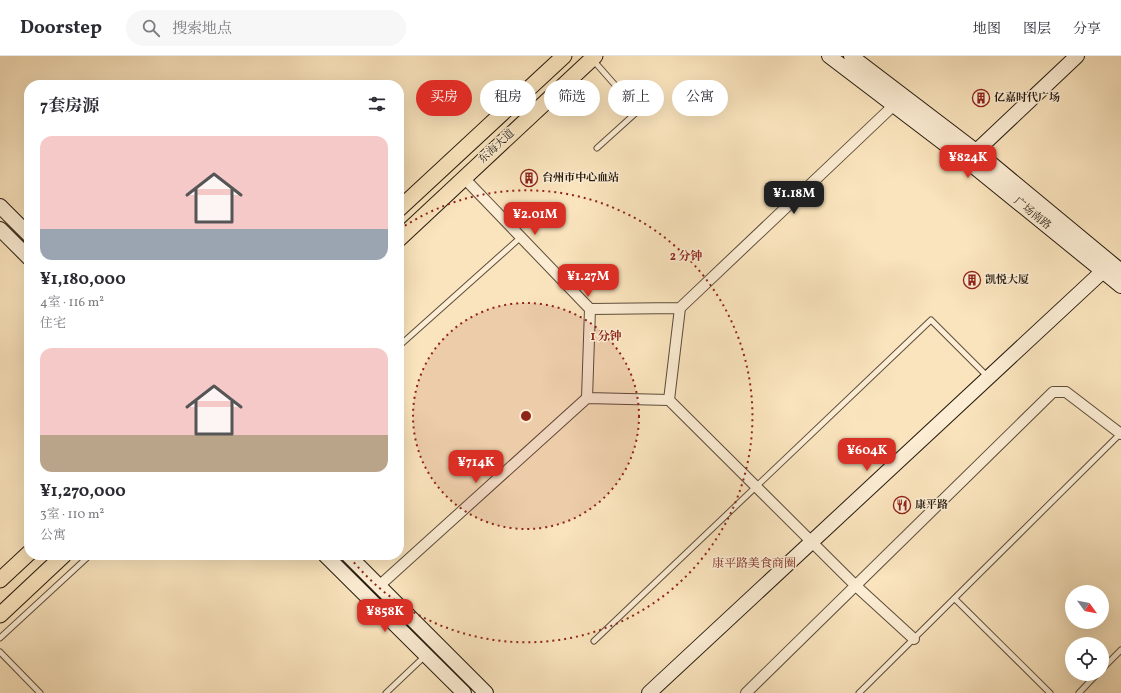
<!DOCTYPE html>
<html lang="zh">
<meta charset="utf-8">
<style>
:root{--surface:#fff;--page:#f7f7f7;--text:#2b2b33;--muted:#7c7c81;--line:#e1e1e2;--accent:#d93025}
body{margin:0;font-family:Vollkorn,"Noto Serif SC",serif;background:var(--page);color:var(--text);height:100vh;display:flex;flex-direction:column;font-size:15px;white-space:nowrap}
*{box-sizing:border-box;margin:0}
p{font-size:13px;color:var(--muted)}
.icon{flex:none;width:22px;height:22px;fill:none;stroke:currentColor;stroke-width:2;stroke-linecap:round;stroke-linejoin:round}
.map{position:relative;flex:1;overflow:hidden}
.details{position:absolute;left:24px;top:24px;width:380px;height:480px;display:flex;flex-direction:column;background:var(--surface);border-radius:16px;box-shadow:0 4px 16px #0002}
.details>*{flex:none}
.hud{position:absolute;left:416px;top:24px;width:380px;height:36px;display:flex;gap:8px}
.needle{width:26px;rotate:123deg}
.controls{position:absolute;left:1065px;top:529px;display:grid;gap:8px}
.controls a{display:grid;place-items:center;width:44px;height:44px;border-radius:50%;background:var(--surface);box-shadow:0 4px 16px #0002;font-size:20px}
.price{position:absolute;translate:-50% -34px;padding:0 9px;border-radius:8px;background:var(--accent);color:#fff;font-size:13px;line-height:26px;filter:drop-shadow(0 1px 2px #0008)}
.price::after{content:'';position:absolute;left:50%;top:24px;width:12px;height:9px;margin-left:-6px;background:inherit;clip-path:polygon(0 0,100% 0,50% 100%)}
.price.current{background:#222;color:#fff}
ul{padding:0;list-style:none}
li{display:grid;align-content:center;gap:8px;height:212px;padding:0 16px}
li span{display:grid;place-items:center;height:124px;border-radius:12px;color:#555}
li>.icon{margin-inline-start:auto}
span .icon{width:72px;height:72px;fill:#fffc;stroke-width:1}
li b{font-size:17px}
h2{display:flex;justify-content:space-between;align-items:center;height:48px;padding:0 16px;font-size:17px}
.chip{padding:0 14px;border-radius:18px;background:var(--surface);box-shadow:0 4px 16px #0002;font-size:14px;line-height:36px}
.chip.current{background:var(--accent);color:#fff}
header{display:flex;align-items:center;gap:24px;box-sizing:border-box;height:56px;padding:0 20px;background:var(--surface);border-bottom:1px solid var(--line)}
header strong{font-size:19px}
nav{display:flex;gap:22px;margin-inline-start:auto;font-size:14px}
.search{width:280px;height:36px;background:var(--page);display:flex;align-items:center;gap:10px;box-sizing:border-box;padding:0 14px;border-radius:22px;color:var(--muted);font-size:15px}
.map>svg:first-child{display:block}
</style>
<header>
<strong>Doorstep</strong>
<div class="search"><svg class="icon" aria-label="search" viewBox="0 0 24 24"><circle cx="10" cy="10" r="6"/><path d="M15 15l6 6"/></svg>搜索地点</div>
<nav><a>地图</a><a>图层</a><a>分享</a></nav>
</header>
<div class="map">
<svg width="1121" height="637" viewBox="0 0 1121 637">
<rect width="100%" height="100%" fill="#fae4bd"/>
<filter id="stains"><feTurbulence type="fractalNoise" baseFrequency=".005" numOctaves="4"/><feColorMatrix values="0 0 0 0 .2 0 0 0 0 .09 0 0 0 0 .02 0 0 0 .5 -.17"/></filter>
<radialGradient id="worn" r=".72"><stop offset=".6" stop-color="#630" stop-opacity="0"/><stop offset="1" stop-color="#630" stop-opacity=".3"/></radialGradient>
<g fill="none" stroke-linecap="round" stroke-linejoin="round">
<g stroke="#5c4d3a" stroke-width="7">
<path id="lane" d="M593,4L638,55L597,92
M399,290L521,181
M955,543L1050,637
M0,582L90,499
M594,585L931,264L988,321
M0,596L40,637
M1102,613L1121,594
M386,637L425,600
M859,637L1121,377
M1079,637L1097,618"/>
</g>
<g stroke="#5c4d3a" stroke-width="12">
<path id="street" d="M464,122L590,253
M680,252L893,50
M669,344L680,252L590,253L587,342L669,344L856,530L914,583
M379,530L587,342
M746,637L1053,336H1066L1121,378"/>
</g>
<g stroke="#271b0e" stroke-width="16">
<path id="secondary" d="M829,0L967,105L1121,230
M851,0L976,95L1121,215
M970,101L1077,0
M0,150L29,179
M0,173L29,202
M325,499L464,637
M348,499L486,637
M649,637L1103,215"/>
</g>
<g stroke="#271b0e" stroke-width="17">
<path id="primary" d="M399,153L564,0
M399,183L595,0
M0,524L29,497
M0,559L64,499"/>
</g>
<use href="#lane" stroke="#fcedd4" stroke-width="5"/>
<use href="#street" stroke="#fcedd4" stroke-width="10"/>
<use href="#secondary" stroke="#fcedd4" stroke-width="14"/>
<use href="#primary" stroke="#fae4bd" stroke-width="15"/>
</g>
<circle cx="526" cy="360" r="113" fill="#8f2418" fill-opacity=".12"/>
<g fill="none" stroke="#8f2418" stroke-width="2" stroke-dasharray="2 4">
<circle cx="526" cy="360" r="113"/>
<path d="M400 173A226 226 0 1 1 348 499"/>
</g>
<defs>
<g id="building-ring" transform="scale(0.9)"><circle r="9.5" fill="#fcedd4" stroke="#8f2418" stroke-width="1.5"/><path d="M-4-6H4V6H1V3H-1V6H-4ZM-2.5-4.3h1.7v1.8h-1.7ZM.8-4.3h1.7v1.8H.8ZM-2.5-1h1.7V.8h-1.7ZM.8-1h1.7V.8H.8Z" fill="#8f2418"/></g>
<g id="restaurant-ring" transform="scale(0.9)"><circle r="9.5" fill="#fcedd4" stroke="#8f2418" stroke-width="1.5"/><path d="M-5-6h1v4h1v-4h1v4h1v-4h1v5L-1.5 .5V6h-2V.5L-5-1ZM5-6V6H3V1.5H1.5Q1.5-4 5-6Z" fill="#8f2418"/></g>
</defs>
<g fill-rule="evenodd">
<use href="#building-ring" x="981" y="42"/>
<use href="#building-ring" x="529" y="122"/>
<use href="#building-ring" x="972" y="224"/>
<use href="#restaurant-ring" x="902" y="449"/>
</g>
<g text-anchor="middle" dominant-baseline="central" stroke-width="3" stroke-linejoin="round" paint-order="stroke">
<g font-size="11" font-weight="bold" fill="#271b0e" stroke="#fcedd4" text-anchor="start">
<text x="994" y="42">亿嘉时代广场</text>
<text x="542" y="122">台州市中心血站</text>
<text x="985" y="224">凯悦大厦</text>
<text x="915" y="449">康平路</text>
</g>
<g font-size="11" fill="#271b0e" stroke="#fcedd4">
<text transform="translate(497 91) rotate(-43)">东海大道</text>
<text transform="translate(1032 158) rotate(39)">广场南路</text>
</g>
<g font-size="12" fill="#7a1f14" stroke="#fcedd4">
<text x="754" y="508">康平路美食商圈</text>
</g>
</g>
<circle cx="526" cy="360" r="6" fill="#8f2418" stroke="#fcedd4" stroke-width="2"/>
<g font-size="12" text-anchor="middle" font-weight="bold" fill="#8f2418" stroke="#fcedd4" stroke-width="3" stroke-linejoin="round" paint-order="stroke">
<text x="686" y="204">2 分钟</text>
<text x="606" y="284">1 分钟</text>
</g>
<rect width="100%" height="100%" filter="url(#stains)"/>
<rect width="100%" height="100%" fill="url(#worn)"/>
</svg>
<div class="controls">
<a><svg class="needle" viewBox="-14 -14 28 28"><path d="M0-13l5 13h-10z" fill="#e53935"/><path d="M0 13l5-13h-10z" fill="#7c7c81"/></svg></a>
<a><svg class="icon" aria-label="locate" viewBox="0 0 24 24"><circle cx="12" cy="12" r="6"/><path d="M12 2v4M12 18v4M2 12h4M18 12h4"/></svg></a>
</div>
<b class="price" style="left:968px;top:123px">¥824K</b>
<b class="price current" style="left:794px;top:159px">¥1.18M</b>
<b class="price" style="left:535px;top:180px">¥2.01M</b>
<b class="price" style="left:588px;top:242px">¥1.27M</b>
<b class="price" style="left:867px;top:416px">¥604K</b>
<b class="price" style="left:476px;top:428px">¥714K</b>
<b class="price" style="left:385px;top:577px">¥858K</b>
<div class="hud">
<a class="chip current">买房</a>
<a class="chip">租房</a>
<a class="chip">筛选</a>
<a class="chip">新上</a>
<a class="chip">公寓</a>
</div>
<section class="details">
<h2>7套房源<svg class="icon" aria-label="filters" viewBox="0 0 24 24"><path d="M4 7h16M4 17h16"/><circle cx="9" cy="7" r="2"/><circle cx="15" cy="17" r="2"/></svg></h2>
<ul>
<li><span style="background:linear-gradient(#f6c9c9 75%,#9aa5b1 0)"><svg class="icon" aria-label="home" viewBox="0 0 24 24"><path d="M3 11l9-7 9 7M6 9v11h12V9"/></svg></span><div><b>¥1,180,000</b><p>4室 · 116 m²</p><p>住宅</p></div></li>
<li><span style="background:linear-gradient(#f6c9c9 70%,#b9a48a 0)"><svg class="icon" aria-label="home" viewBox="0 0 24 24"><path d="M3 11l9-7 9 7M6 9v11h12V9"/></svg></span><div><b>¥1,270,000</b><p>3室 · 110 m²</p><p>公寓</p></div></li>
</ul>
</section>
</div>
